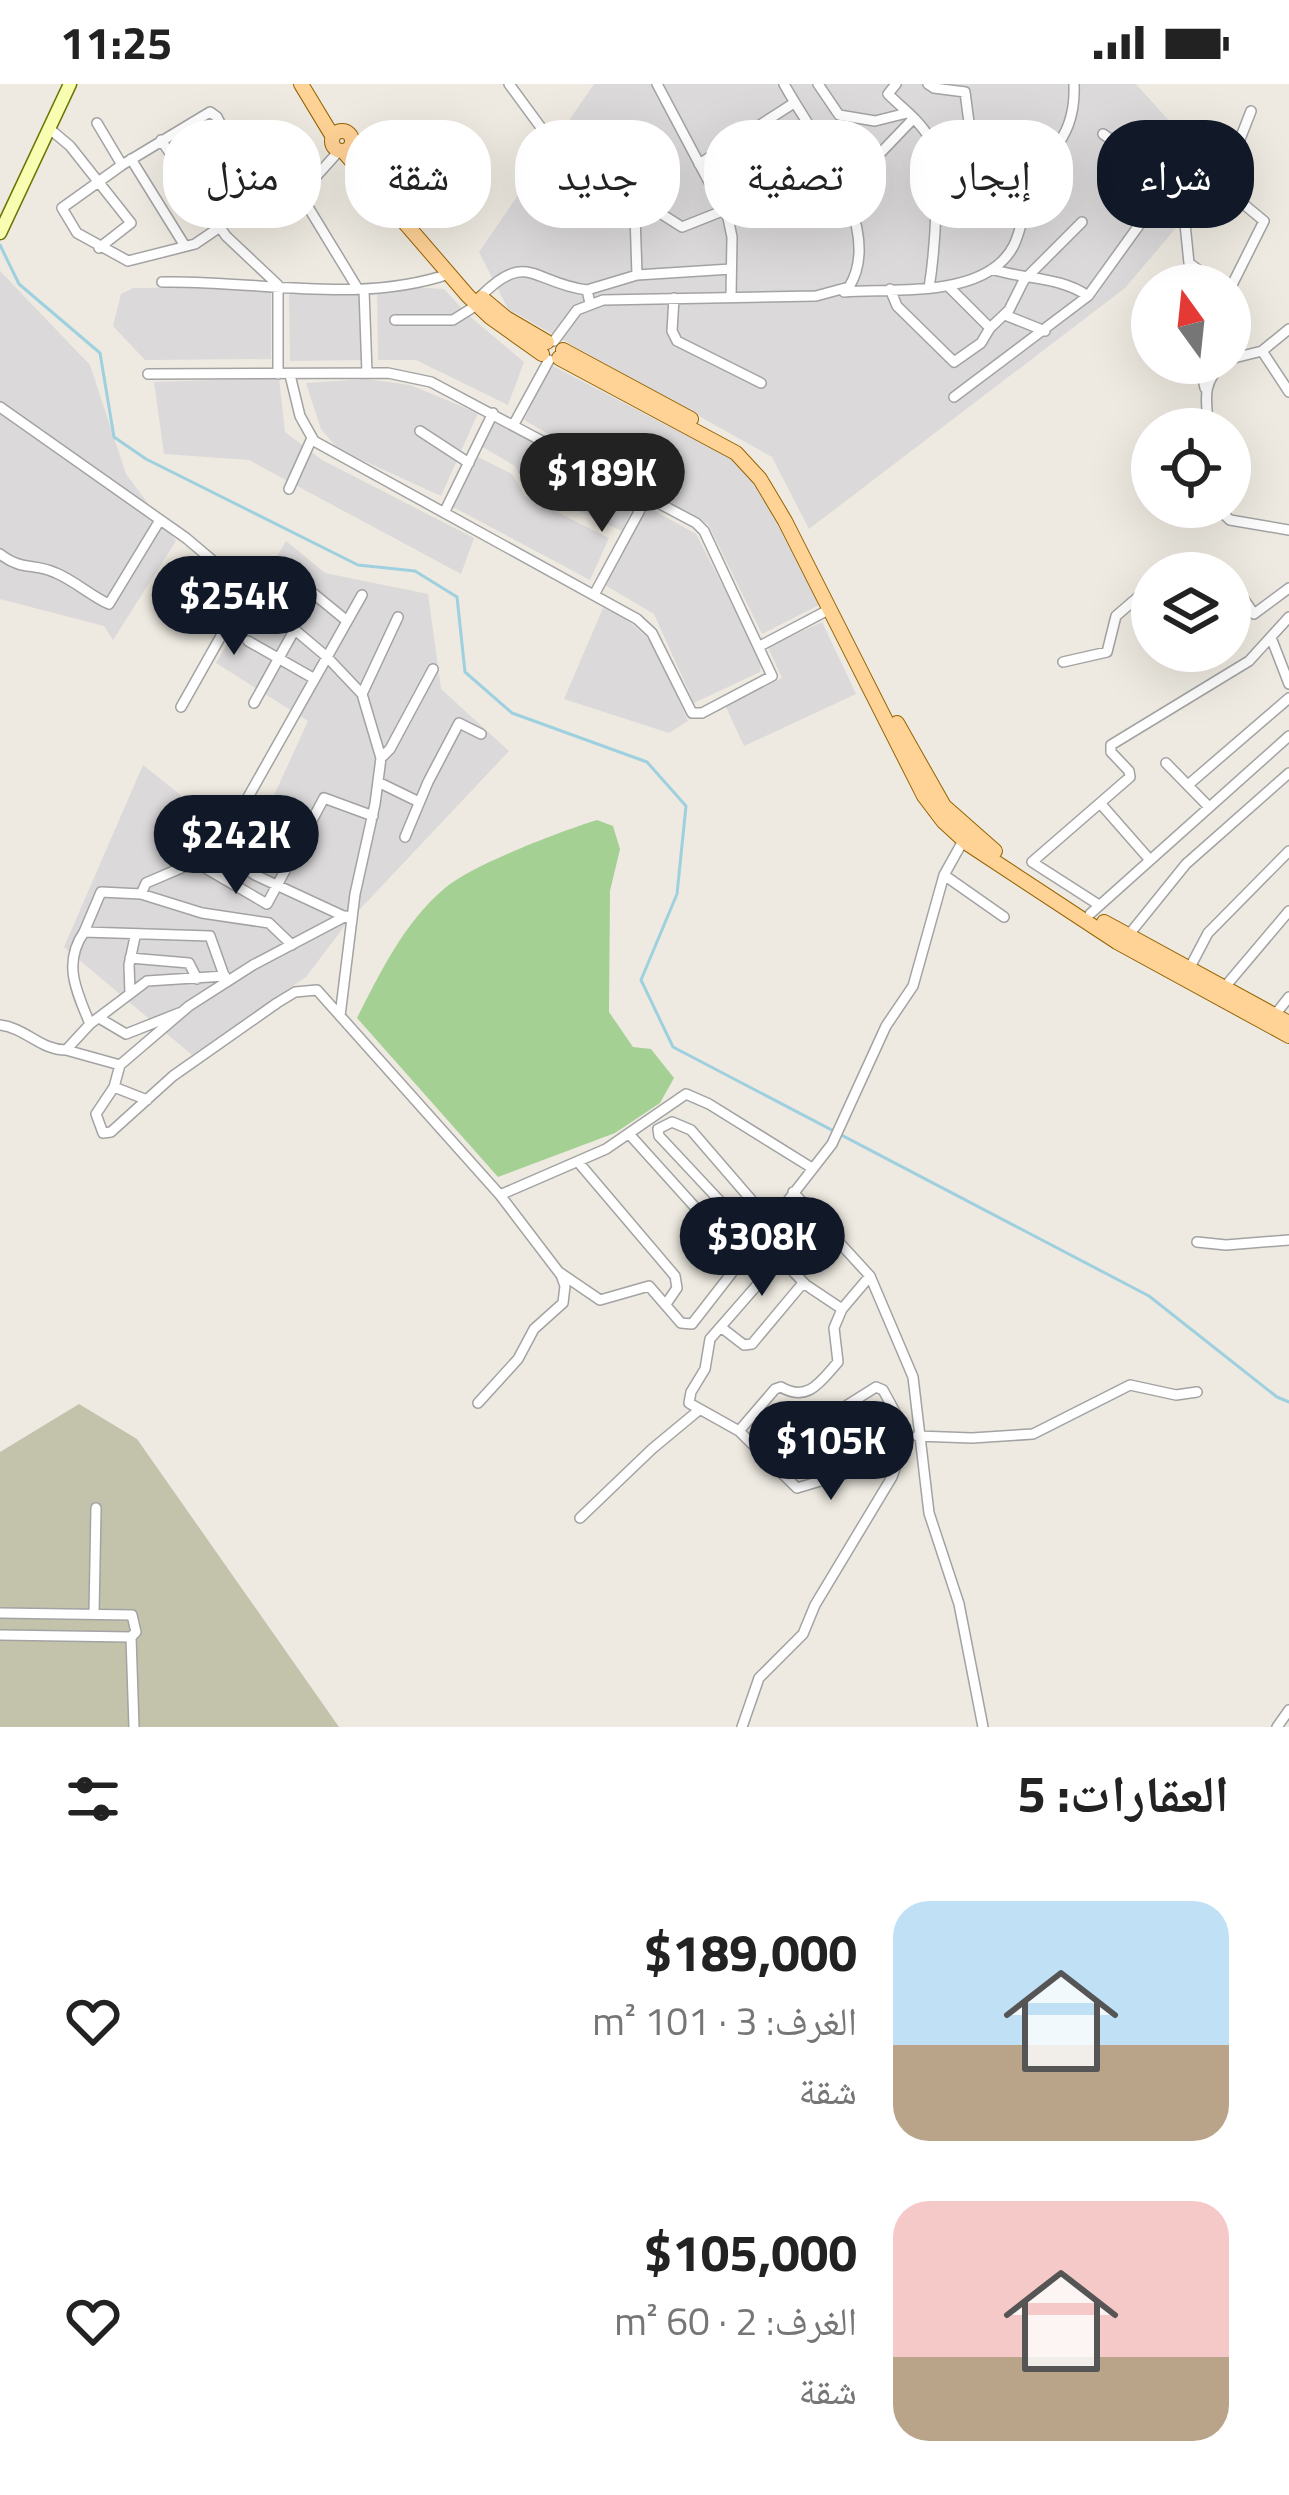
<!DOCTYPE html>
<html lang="ar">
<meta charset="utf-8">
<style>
:root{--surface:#fff;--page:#f2f2f2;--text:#222;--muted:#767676;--accent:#111827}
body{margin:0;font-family:"Titillium Web","Noto Naskh Arabic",sans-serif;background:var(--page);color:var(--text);direction:rtl;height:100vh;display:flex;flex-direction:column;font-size:45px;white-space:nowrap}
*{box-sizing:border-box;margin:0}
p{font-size:39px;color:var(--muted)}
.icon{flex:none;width:66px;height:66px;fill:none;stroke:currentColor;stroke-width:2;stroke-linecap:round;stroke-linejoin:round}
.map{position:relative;height:1643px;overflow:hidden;direction:ltr}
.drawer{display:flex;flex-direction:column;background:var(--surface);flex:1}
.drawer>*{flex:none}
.banner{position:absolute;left:36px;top:36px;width:1218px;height:108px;direction:rtl;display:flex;gap:24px}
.needle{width:78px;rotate:345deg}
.buttons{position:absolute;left:1131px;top:180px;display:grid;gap:24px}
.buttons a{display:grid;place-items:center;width:120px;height:120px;border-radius:50%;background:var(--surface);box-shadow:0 12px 48px #0002;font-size:60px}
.price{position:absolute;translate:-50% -102px;padding:0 27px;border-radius:42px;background:var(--accent);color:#fff;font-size:39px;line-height:78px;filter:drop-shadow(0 3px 6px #0008)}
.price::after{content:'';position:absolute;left:50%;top:72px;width:36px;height:27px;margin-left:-18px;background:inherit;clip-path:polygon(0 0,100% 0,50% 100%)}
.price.selected{background:#222;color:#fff}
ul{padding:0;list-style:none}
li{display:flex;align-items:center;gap:36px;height:300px;padding:0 60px}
li span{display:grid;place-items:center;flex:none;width:336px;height:240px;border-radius:36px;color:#555}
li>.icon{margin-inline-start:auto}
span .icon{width:144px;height:144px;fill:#fffc;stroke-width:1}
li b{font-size:51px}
h2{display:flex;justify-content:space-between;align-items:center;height:144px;padding:0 60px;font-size:51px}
.chip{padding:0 42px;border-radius:48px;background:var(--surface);box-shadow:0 12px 48px #0002;font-size:42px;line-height:108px}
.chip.selected{background:var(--accent);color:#fff}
.status{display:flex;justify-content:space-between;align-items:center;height:84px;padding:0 60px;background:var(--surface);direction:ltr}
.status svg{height:33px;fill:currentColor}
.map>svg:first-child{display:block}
</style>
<div class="status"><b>11:25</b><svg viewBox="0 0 49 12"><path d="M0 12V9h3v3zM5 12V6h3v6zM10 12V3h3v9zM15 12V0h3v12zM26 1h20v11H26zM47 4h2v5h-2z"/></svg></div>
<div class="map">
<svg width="1289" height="1643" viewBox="0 0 1289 1643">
<rect width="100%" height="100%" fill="#eeeae1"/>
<path fill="#dbd9d9" d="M594,0H1136L1190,60L1191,126L1125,204L809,445L772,373L508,225L479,168Z
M0,187L90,281L126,390L176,457L113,556L104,542L0,515Z
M377,201L444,205L467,230L524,278L508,321L416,276H378Z
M271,203V275L145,276L113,242L121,210L133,204Z
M361,203L362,276L290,277L289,205Z
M551,281L739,379L763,408L819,521L762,550L708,440L524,336Z
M279,294L285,348L322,376L474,454L461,490L249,376L164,370L154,298Z
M366,295L410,301L478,329L441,412L338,365L321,345L306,299Z
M494,336L635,417L622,447L527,403L515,382L481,362Z
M478,373L512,390L525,412L609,454L590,496L453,423Z
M648,423L696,450L761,576L760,588L694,619L654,530L605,501Z
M286,457L325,489L428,510L441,605L509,667L346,840L306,893L192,971L64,863L143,681L249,766L308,637L216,579Z
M603,524L624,533L653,559L688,637L669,649L564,615Z
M822,538L856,610L744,662L725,621L782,594L768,563Z"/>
<path fill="#c3c3ac" d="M79,1320L137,1355L339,1643H0V1368Z"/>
<path fill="#a5d093" d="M597,736L613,742L620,765L610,807L609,928L633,963L651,965L674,994L660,1019L615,1049L498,1093L357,934C380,889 405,837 445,804C474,780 559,748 597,736Z"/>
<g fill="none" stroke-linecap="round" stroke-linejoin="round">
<path stroke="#9fd0df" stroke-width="3" d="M0,161L19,200L100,269L114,353L146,375L358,481L415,487L457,513L465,588L512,629L647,678L686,722L677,810L641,896L673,963L1149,1212L1277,1313L1289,1318"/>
<g stroke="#a3a3a3" stroke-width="12">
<path id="minor" d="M509,0L556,64
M657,0L728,134L732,153L731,213
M818,0L839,31L875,37L907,29
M896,0L888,10C901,23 919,36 928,52C943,77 934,173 929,204
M928,0L934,4L965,8L971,54
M97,39L122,81
M51,46L70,62L131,139L99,164
M1103,50L1179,104
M161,56L226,152L278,201V290
M1017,59L1024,120
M339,67L303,107L302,113L358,205
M1155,68L1186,90
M131,75L185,162
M699,80L794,19
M579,102L616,126L628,130L660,129L682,143L725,126
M845,106L913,35
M1176,115L1183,120L1189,179L1219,201
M207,124L249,95L217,33L210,28L122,81L62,124L77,149L128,177L195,160L220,143
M635,130L637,191L731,185
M992,185C1025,196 1059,192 1088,212
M162,198C257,196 356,221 449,190
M949,203L990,244L1009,226L1024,196L1082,138
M890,205L897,222L954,278L981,259L990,244
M1230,205L1264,137L1229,108L1224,96L1251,27
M364,206L367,289
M587,206L637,191
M844,208C894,204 987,215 1014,161C1023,142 1024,119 1034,100C1054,61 1076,49 1074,0
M480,213C527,165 533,199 587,206L590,219
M674,214L672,247L677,257L761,299
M1005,231L1045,247
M395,236H453L477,221
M554,257L577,226L603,216L816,212L849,203C886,144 812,51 784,0
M1262,267L1289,308
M1230,275L1262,267L1289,245
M1200,279L1205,304
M148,290L388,289L431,298L696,439L704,447L772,592L702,629H692L652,549L637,535L314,357L300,332L290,291
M954,313L1088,212L1155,119L1176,115L1194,76
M0,323L186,454L327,573L362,610L381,674L375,720L355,810L340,932
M514,340L549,276
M1209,345C1206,317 1201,298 1224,279
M420,347L469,379
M289,405L312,354
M1216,423L1230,436L1289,446
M445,427L493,329
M0,470C24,488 32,478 56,489C75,497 91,512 109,520L160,436
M286,487L347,537
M1167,489L1188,478L1205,489
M1230,495L1254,530L1289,504
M595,509L647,413
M1272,556L1289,600
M248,557L313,594
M760,562L830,525
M1063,578L1107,568L1116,532L1152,501
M362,610L398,533
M254,619L295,545
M181,623L248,504
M381,674L390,665L433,585
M1166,679L1209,723
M378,698L419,718
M1188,701L1289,614
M1100,719L1150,776
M405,753L428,698L459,639L481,650
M213,762L195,778L146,799L141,810L202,829L269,839L292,861
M195,778L267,820L324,714L373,732
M944,791L1004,833
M1099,821L1032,778L1130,693L1129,687L1111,668V661L1249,577L1289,533
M1090,830L1289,652
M352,836L255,791L213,762L247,715L362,511
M84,848L101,808L141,810
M1127,853L1186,780L1289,689
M130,874L189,879L197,895
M1188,887L1208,849L1289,767
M1223,905L1289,827
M130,909L129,881L135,853
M1274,932L1289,913
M99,934L126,950L179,929
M90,940C77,908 62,880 84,848L210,852L226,897
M0,941C26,944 40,966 66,966L90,940L147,897L225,892
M66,966L120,981
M114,1003L96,1030L103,1049L111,1048L173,992L277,919L295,908L317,906L500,1111L561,1191L565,1202L563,1219L534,1245L518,1275L478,1319
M147,1016L114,1003L120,981L189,922L253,881L346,832
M630,1051L721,1152L722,1156L698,1174
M579,1079L675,1192L677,1204L666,1220
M793,1108L870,1192L913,1293L929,1429L959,1520L983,1643
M500,1111L606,1065L686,1010L709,1020L812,1084
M754,1119L691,1046L672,1038L658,1045L659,1052L748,1147L759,1152L806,1201L842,1225
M1197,1158L1226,1161L1289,1156
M779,1176L710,1255L705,1285L691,1308L689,1319L739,1347L797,1404L844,1390L905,1362
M559,1188L600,1216L649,1202L681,1239L692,1240L832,1060L886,942L913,902L944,791L963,757
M722,1244L744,1261L752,1260L803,1199
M739,1347L775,1305L781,1303C808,1319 821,1297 838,1278L834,1244L842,1225L870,1192
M917,1352L972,1354L1033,1350L1130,1301L1176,1311L1197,1308
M580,1434L652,1365L699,1326
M0,1529L132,1531L136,1548L131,1553L0,1551
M94,1530L96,1424
M131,1553L134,1643
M742,1643L759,1594L803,1550L815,1521L892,1393L907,1350L883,1306L876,1303L806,1347L771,1378
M1277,1643L1289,1626"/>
</g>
<g stroke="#697700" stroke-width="15">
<path id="secondary" d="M0,149L70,0"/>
</g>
<g stroke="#956400" stroke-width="16">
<path id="primary" d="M301,0L333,53
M332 57a10 10 0 1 1 20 0a10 10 0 1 1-20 0Z
M352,59L369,84
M343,67L468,212L490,233L542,270
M482,214L506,234L547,258
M563,266L691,335
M559,274L736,369L760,395L785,437L924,712L943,737L968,760L1117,858L1289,952
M897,639L944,722L995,767
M1104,838L1289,939"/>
</g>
<use href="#minor" stroke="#fff" stroke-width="9"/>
<use href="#secondary" stroke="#f8fdb1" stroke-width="12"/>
<use href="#primary" stroke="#ffd296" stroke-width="14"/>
</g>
</svg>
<div class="buttons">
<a><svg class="needle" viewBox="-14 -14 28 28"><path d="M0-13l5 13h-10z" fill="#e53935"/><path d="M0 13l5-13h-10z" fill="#767676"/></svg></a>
<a><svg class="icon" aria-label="locate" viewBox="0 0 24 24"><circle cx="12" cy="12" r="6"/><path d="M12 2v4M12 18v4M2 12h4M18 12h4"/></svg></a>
<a><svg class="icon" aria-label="layers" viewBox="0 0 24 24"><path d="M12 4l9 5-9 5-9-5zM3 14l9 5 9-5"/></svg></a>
</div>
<b class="price selected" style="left:602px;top:451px">$189K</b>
<b class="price" style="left:234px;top:574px">$254K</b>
<b class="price" style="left:236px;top:813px">$242K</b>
<b class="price" style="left:762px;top:1215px">$308K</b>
<b class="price" style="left:831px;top:1419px">$105K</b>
<div class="banner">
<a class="chip selected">شراء</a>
<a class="chip">إيجار</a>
<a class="chip">تصفية</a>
<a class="chip">جديد</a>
<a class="chip">شقة</a>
<a class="chip">منزل</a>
</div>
</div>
<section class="drawer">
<h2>العقارات: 5<svg class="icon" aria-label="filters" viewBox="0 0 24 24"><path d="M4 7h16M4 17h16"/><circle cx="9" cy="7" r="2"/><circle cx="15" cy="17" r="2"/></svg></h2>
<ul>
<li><span style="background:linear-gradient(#bfe0f5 60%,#b9a48a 0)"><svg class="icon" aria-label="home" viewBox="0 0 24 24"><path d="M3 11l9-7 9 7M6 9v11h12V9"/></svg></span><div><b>$189,000</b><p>الغرف: 3 · 101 m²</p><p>شقة</p></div><svg class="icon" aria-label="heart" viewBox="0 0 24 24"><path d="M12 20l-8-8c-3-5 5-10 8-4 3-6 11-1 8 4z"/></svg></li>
<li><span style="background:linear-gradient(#f6c9c9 65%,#b9a48a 0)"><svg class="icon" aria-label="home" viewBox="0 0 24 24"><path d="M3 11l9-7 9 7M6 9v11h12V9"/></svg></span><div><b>$105,000</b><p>الغرف: 2 · 60 m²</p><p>شقة</p></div><svg class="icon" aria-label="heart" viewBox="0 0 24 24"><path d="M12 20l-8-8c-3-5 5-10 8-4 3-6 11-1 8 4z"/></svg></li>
</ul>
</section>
